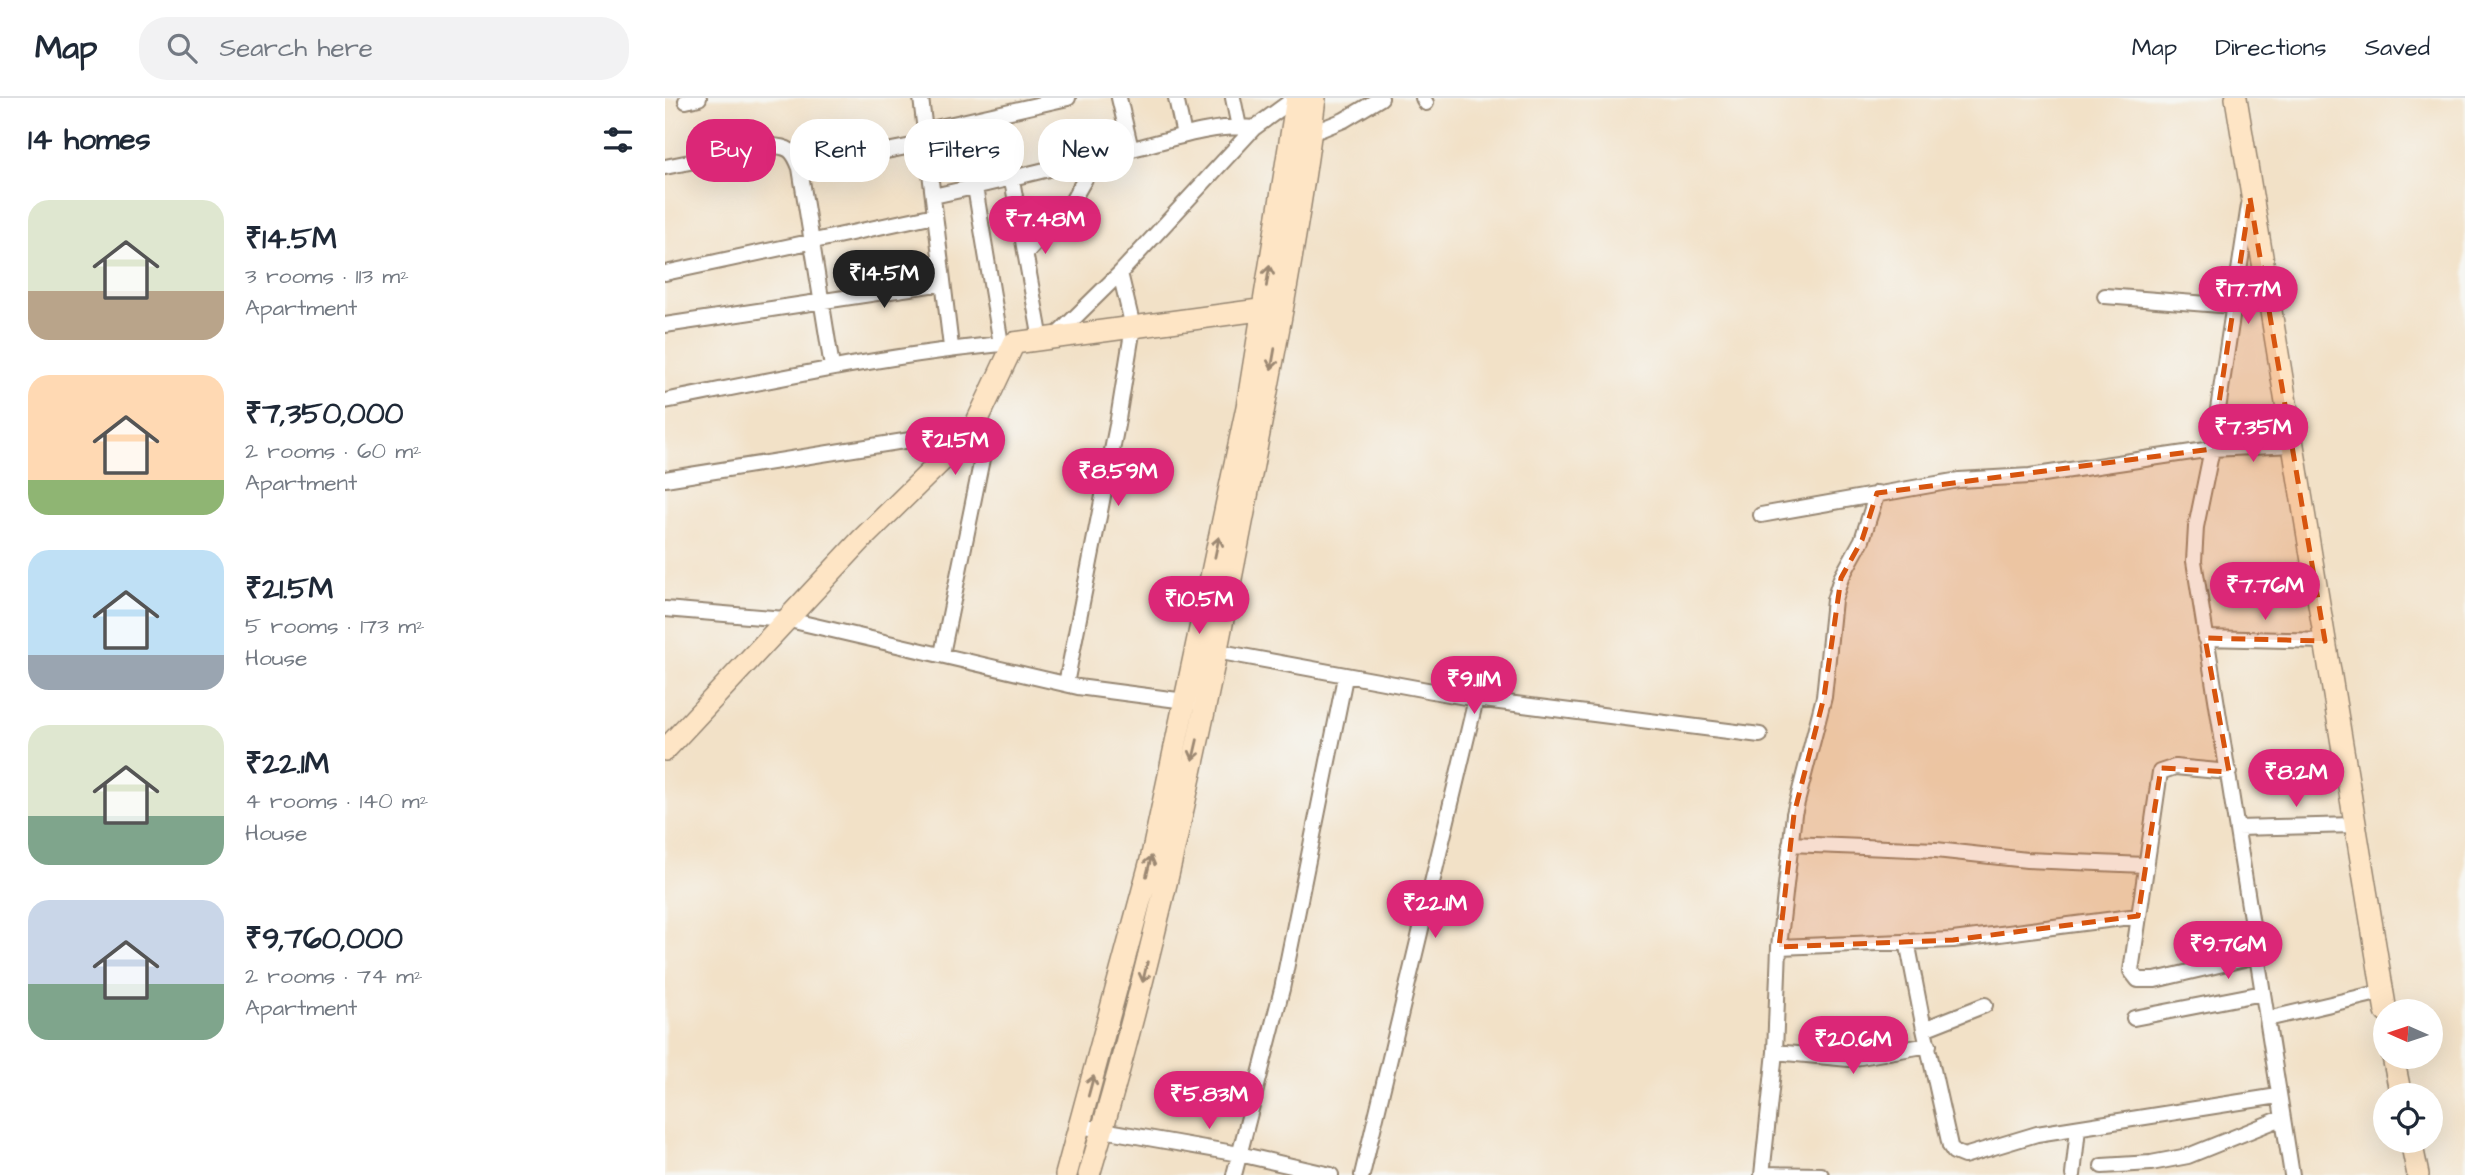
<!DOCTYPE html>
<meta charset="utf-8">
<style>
:root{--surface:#fff;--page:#f2f2f3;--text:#1f2937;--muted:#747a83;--line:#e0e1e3;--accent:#db2777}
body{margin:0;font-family:"Architects Daughter",sans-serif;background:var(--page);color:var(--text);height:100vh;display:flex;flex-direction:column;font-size:26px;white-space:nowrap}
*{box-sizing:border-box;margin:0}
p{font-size:23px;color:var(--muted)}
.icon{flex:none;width:38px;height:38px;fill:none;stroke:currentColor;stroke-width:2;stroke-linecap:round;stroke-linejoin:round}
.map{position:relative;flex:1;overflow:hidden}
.side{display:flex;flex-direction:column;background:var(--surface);width:665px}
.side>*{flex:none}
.banner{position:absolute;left:21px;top:21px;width:665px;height:63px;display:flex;gap:14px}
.needle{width:46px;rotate:273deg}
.buttons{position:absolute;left:1708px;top:901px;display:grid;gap:14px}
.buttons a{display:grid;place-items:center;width:70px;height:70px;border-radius:50%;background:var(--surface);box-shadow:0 7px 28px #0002;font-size:35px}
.price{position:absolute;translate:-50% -60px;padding:0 16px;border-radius:24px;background:var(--accent);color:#fff;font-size:23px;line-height:46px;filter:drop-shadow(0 2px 4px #0008)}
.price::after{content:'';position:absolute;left:50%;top:42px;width:21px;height:16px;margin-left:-10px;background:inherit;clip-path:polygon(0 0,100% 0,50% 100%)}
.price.on{background:#222;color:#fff}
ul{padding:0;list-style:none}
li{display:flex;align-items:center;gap:21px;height:175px;padding:0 28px}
li span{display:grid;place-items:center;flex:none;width:196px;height:140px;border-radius:21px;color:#555}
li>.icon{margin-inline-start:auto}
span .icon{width:84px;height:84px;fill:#fffc;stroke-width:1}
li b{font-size:30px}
h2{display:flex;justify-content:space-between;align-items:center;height:84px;padding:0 28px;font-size:30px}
.tag{padding:0 24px;border-radius:28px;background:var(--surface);box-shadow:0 7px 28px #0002;font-size:24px;line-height:63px}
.tag.on{background:var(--accent);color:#fff}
header{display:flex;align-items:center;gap:42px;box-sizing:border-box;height:98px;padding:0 35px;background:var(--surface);border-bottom:2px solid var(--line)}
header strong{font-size:33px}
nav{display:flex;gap:38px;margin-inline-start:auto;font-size:24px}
.search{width:490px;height:63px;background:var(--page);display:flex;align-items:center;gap:18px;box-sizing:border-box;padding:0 24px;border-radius:28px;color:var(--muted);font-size:26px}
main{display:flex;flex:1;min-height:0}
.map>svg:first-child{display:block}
</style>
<header>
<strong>Map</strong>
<div class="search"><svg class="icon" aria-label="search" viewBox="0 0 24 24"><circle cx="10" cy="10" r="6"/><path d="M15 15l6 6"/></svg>Search here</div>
<nav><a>Map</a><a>Directions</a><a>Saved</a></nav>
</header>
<main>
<section class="side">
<h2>14 homes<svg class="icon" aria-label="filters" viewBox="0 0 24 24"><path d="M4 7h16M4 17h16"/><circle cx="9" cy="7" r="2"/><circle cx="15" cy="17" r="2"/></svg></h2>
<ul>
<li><span style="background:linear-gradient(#dfe7d0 65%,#b9a48a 0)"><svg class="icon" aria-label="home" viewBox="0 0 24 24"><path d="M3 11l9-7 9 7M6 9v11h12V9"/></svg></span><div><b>₹14.5M</b><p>3 rooms · 113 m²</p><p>Apartment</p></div></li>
<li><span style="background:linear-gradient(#ffd9b3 75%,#8fb573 0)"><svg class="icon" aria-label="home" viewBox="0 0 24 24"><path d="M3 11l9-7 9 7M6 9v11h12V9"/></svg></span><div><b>₹7,350,000</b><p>2 rooms · 60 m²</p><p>Apartment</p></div></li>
<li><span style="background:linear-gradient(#bfe0f5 75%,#9aa5b1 0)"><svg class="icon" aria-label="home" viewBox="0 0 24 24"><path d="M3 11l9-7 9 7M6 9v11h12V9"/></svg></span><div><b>₹21.5M</b><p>5 rooms · 173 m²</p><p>House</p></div></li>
<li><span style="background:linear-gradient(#dfe7d0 65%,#7fa58c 0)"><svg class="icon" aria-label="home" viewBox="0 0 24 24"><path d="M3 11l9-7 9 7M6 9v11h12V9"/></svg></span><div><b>₹22.1M</b><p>4 rooms · 140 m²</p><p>House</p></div></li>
<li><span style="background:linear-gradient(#c9d6e8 60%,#7fa58c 0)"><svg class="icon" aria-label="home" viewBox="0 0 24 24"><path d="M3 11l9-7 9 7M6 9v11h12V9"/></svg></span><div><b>₹9,760,000</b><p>2 rooms · 74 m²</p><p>Apartment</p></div></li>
</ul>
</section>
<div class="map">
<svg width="1800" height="1077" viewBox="0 0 1800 1077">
<rect width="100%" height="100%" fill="#f6f6f2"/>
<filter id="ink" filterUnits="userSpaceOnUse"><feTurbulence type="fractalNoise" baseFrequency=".0143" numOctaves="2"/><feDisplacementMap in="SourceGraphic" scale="14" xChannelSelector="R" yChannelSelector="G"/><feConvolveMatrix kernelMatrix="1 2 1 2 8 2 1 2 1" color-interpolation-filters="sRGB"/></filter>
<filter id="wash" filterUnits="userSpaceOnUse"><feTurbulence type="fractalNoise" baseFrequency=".00686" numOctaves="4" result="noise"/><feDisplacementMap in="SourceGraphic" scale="28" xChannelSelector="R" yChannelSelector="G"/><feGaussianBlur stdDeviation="1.57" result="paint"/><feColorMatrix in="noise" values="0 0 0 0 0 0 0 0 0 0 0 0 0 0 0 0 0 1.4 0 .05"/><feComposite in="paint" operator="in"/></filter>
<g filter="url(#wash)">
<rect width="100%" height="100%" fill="#f2e1c7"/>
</g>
<g filter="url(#ink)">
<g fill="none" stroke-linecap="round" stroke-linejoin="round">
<g stroke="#968672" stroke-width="18">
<path id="street" d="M256,0L286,249
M454,0L466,51
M511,0L519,37
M568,0L574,29
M758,0L761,5
M21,3L34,0
M261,32L403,0
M647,35L679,22L716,0
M0,69L104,48C124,48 128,52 135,70L167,269
M135,70L262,45
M347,82L376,242
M310,89L336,246
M268,98C335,84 401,66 467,51C508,41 547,26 589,30
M1584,107L1547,351L1531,429L1529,463L1627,1077
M361,155L406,105L433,58
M0,175L270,117
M1440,198L1568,208
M0,227L278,185
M391,238L455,175L589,30L630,0
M0,303C116,280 231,255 349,245
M0,381L308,332L318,356L277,556
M1096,417L1294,382L1365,378L1547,351L1627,347
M0,511L120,521L413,589L528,604
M1540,540L1660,543
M545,552L811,601L1095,637
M401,586L452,327L468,229L455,175
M1564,674L1510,669L1495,674L1466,873L1473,882H1490L1592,858
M1572,730L1690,727
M1125,746L1271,752L1362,762L1480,767
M1242,843L1259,931L1320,907
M1114,849L1288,842L1473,818
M1469,920L1598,895
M1602,921L1717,894
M1259,931L1285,1048L1289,1054L1299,1058L1372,1036L1613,998
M1110,954L1184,961L1264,947
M415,1028L574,1056L666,1077
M1437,1068L1486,1065L1523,1058L1617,1020
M1097,1076L1156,1077
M569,1077L617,891L680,579
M697,1077L811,601
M1097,1077L1110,954L1114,849L1129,716L1159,599L1169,502L1176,480L1197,442L1212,395
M1408,1077L1413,1030"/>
</g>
<g stroke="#968672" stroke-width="24">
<path id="secondary" d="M1571,0L1721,914
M0,652L197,441L308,332L349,245L609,210
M1728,959L1736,998
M1746,1043L1753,1077
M401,1077L486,762L582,309L632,0
M424,1077C489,860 536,637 579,414C605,277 633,139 650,0"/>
</g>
<use href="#street" stroke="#fff" stroke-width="14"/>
<use href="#secondary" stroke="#fee5c5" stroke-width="21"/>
</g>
<defs><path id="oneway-shaft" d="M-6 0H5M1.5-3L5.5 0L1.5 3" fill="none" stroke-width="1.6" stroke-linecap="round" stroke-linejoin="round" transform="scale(1.75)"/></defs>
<g stroke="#9c8872">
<use href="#oneway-shaft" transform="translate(603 178) rotate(-81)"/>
<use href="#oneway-shaft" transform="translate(608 261) rotate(100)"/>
<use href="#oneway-shaft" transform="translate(552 449) rotate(-78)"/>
<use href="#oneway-shaft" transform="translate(530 652) rotate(103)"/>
<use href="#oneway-shaft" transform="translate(484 768) rotate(-76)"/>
<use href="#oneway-shaft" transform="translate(480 874) rotate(103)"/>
<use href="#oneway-shaft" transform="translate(426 988) rotate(-75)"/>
</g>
</g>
<path fill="#d7540e" fill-opacity="0.2" stroke="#d7540e" stroke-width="5" stroke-dasharray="14 9" stroke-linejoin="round" d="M1585,100L1660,543L1540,540L1564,674L1496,670L1473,818L1288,842L1114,849L1129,716L1159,599L1176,480L1197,442L1212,395L1547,351Z"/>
</svg>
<div class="buttons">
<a><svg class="needle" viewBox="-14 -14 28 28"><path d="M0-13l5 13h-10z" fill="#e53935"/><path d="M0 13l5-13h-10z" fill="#747a83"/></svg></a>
<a><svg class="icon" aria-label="locate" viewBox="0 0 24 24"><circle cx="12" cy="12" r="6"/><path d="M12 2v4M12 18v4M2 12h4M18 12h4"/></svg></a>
</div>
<b class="price" style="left:380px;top:158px">₹7.48M</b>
<b class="price on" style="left:219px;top:212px">₹14.5M</b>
<b class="price" style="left:1583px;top:228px">₹17.7M</b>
<b class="price" style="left:1588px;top:366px">₹7.35M</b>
<b class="price" style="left:290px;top:379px">₹21.5M</b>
<b class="price" style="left:453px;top:410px">₹8.59M</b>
<b class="price" style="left:1600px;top:524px">₹7.76M</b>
<b class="price" style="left:534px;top:538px">₹10.5M</b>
<b class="price" style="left:809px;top:618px">₹9.11M</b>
<b class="price" style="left:1631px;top:711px">₹8.2M</b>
<b class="price" style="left:770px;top:842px">₹22.1M</b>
<b class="price" style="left:1563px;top:883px">₹9.76M</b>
<b class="price" style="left:1188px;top:978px">₹20.6M</b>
<b class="price" style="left:544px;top:1033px">₹5.83M</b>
<div class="banner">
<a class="tag on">Buy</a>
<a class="tag">Rent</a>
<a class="tag">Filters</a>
<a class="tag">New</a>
</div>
</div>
</main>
